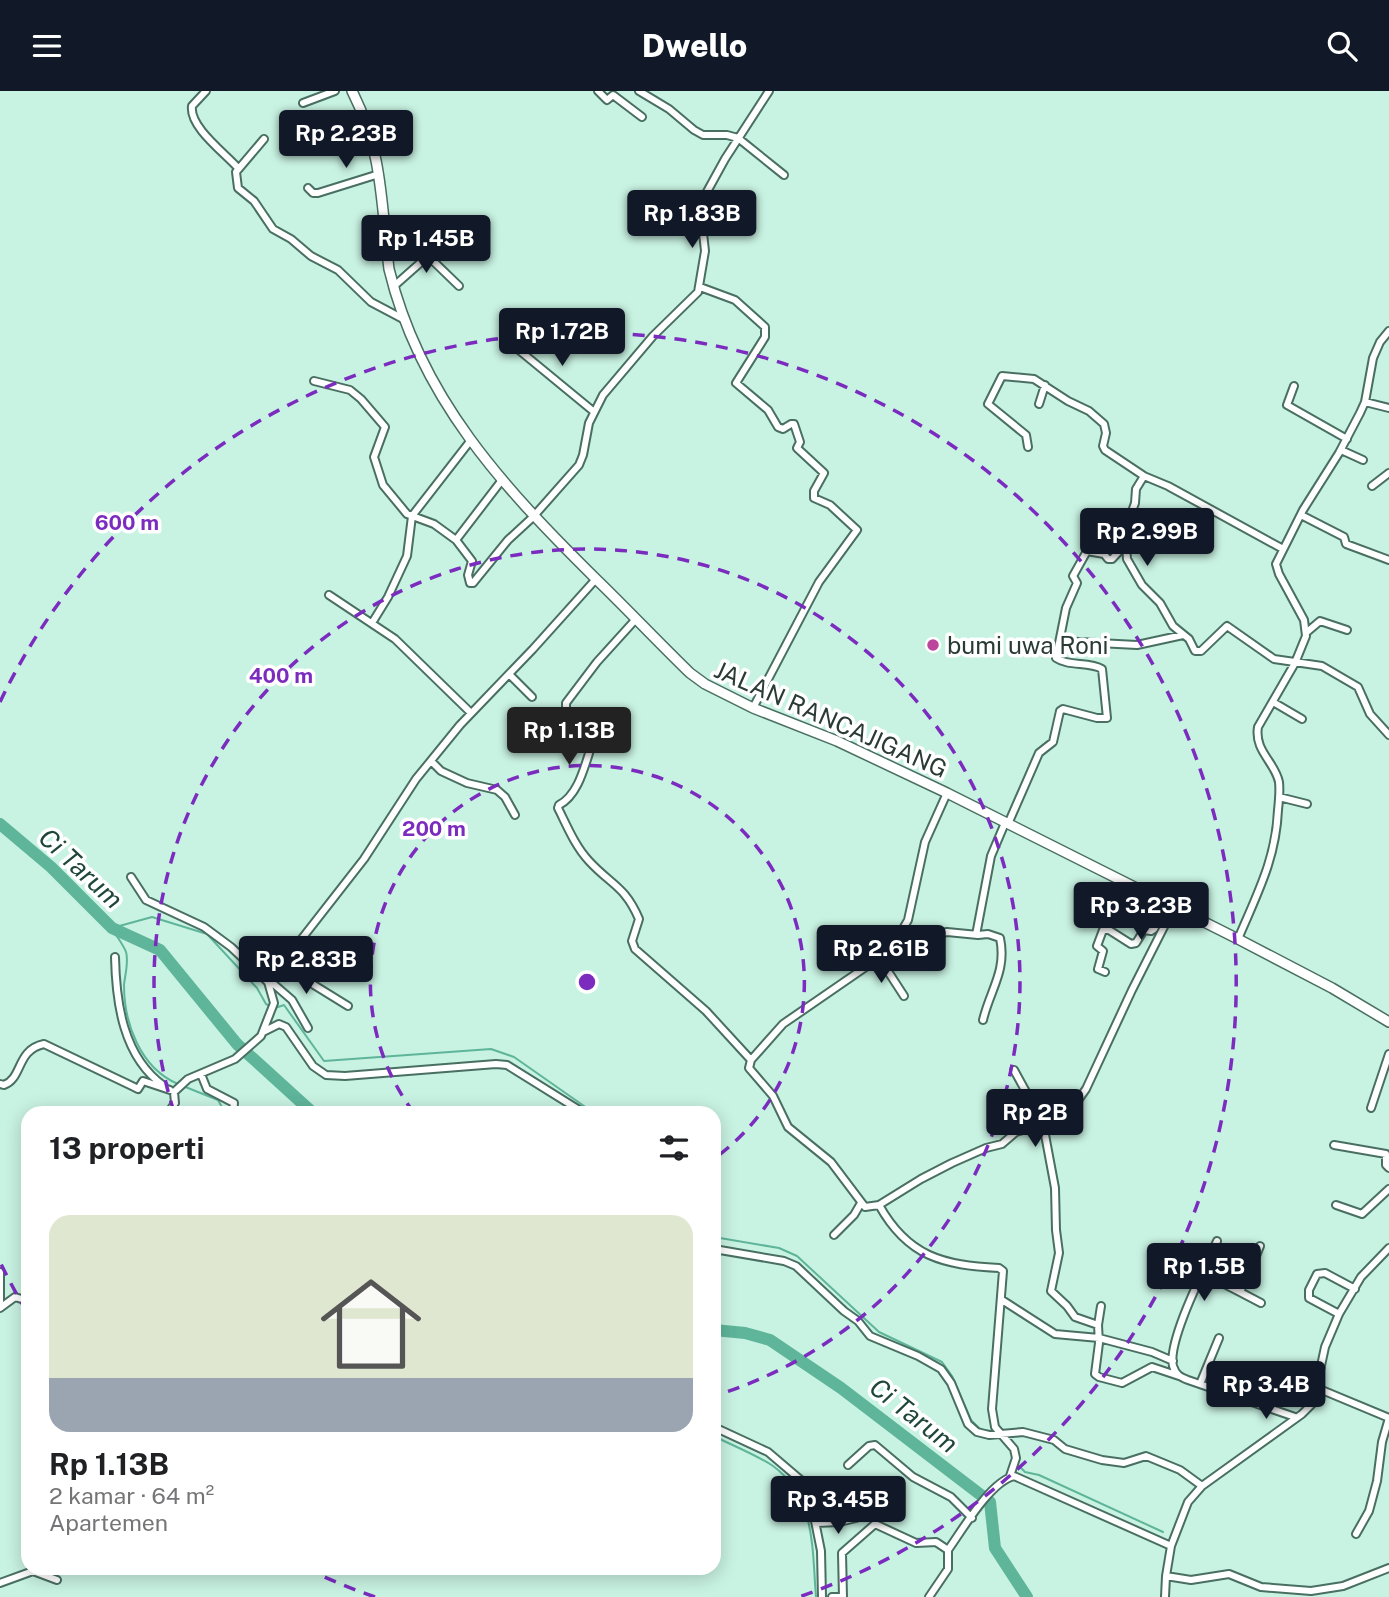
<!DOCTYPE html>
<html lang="id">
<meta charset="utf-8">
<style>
:root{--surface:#fff;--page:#f2f2f2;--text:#202124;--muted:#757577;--accent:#111827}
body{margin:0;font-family:"Public Sans",sans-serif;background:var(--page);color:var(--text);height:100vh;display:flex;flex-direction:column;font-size:26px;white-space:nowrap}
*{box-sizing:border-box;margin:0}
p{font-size:23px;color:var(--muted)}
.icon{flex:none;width:38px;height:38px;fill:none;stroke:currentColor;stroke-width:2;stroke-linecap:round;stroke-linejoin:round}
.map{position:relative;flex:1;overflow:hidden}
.side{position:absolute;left:21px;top:1015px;width:700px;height:469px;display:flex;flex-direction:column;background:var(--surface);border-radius:21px;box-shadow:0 4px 18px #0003}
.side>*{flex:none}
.price{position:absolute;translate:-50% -60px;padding:0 16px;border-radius:7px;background:var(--accent);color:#fff;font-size:23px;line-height:46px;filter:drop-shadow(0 2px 4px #0008)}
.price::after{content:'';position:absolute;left:50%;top:42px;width:21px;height:16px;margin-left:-10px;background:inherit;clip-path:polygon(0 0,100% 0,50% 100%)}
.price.selected{background:#222;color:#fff}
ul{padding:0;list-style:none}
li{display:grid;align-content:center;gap:14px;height:371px;padding:0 28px}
li span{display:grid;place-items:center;height:217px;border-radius:21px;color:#555}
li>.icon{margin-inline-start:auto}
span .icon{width:126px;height:126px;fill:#fffc;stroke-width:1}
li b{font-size:30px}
h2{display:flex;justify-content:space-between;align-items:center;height:84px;padding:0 28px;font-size:30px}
header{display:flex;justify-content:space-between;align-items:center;height:91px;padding:0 28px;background:var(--accent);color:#fff;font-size:32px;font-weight:800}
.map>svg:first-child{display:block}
</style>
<header><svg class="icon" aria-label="menu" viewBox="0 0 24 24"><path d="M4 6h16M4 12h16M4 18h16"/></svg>Dwello<svg class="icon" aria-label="search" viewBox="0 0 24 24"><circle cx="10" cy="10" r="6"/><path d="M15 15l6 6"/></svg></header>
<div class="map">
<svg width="1389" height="1506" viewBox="0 0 1389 1506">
<rect width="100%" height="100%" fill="#c8f2e2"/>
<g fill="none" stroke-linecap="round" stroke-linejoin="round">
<path stroke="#5eb59a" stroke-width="2" d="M275,917L284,914L324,970L491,958L514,966L594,1022
M178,993C140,977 124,932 124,894C125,884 129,870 126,861C123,853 116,845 112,837L152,826L207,843L257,897L266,913L270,915
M183,995L218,1009L223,1018L222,1022
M714,1146L779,1157L797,1165L879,1241L942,1271L952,1285L971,1329L981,1339L994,1340
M714,1345C733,1355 755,1363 773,1375C816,1406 812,1459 816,1506
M1016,1372L1025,1381L1039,1384L1163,1441"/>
<path stroke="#5eb59a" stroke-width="12" d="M0,733L51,776L112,837L160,859L237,953L313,1022
M714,1239L745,1242L770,1249L841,1297L990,1411L995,1457L1027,1506"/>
<g stroke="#496f62" stroke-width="10">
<path id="street" d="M206,0L192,15C189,36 225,62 238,77
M598,0L607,9L613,4L642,26
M639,0L669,18L694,39L703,44H727L738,47L784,84
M303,12L335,0
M264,48L236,81L238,97L254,110L273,138L291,148L311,165L338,179L371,211L405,229
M308,97L313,102H318L379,83
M393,196L428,165L459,195
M700,196L735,209L765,236V246L736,292L768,319L778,336L783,338L791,333H794L800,351L797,357L824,382L814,400V407L830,414L857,439L819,491L753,617
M514,255L593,320
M314,290L350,299L361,308L385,336L374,366L383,394L407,423L434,433L456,449L472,470L468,484L470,492H473L508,449L533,426L579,374L583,364L589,332L603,304L653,245L698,201L705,160L701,124L703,108L725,68L769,0
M1294,295L1287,314L1347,348
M1365,311L1389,317
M1039,313L1045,294
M1028,356L1026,344L988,313L1002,285L1034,288L1068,310L1089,320L1104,333L1106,342L1103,355L1105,359L1144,385L1168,395L1283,458
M1341,359L1363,369
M1144,385L1136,398L1135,412L1125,440L1127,468L1142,494L1160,512L1173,535L1189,548L1195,560H1201L1227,535L1274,568L1322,575L1358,596L1370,623L1389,644
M1372,395L1389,382
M1301,424L1344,446L1346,453L1389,469
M456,449L502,389
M329,504L395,548L471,622
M636,528L597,571L566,612V619L591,648L592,653C585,673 579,704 559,714L558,717C567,735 575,755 589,770C611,794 625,795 639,828L632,850L635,858L706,920L751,969
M372,532L388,506L407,465L412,425L471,349
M1307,541L1320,530L1347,539
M1060,550L1137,554L1183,544
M509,583L532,606
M1273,611L1302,628
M431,670L441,680L467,692L497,699L505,706L515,724
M1279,706L1307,713
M1008,733L1039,662L1053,651L1060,620L1063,618L1097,627H1107L1102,578C1089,570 1069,576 1056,567L1066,517L1077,492L1073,485L1087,460L1104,463L1108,468H1112L1125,454
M131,786L146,809L204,836L231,856L268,891
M1174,816L1132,899L1086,998L1074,1015L1052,1025L1043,1033L1055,1097L1056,1139L1059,1162L1051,1200L1067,1215L1075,1226L1098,1234L1099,1252L1095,1283L1099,1286L1122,1292L1152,1276L1179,1285
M976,844L991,765L1005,732
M1238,848C1257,803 1276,768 1278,719C1279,710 1280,700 1279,691C1275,671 1254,660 1258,636L1295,572L1306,545L1304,529L1279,483L1276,473L1303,419L1339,362L1360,322L1365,311L1373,267L1380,251L1389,240
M902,851L904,836L908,829L925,751L947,702
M288,865L314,894L348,915
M115,866C116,912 123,966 164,995
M880,868L904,905
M1105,881L1098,878L1103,860L1097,855L1103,839H1109L1131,853L1136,852L1144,839L1151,840L1154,838L1168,813
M269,889L292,909L308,937
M263,941L279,933L286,936L313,975L326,984L345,985L496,973L507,974L584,1022
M1014,979L1043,1032
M201,983L207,998L234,1012L233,1022
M0,993L4,994C23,987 16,959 44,953L132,995L138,998L143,990L170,999
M174,1001L188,988L235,968L261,945L274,912L268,891L364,768L416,688L460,634L533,558L596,488
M1371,1017L1389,963
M168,1022L175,1012L174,1001
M1334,1054L1386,1063V1074L1389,1077
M879,1114L865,1116L831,1071L788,1036L773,1005L749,977L751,969L783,933L902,851L947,841L978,844L988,843L1000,847C1007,880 990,899 983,929
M1336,1114L1362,1123L1389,1098
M834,1144L854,1124L861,1112
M1217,1150C1206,1175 1167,1250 1173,1275C1176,1284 1180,1286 1188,1289L1295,1326
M1214,1157L1253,1172L1260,1155
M714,1158L784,1170L796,1175L844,1220L858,1230L870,1245L918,1265L941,1278L951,1292L968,1333L977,1341L989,1344L1023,1341L1054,1349L1065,1358L1102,1369L1124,1372L1146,1365L1180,1379L1202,1395
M1253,1172L1240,1201L1261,1212
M0,1181V1217
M1201,1181L1240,1201
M1002,1209L1055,1243L1099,1247L1152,1261L1173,1270
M0,1217L15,1206L28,1210
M1339,1223L1309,1207V1199L1317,1183L1325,1182L1355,1198
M1098,1234L1101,1215
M1200,1293L1219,1247
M1317,1297L1389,1327
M714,1336L768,1361L802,1390L809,1400L821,1460L822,1506
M848,1374L869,1355L875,1354L913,1386L951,1406L972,1427
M1010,1385L1016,1367L1014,1358L995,1336L992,1318L1003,1180L999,1177C943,1174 908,1166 879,1114L921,1088L952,1072L986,1057L1002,1053L1016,1041L1043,1033
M816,1432L839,1431L856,1427
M1356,1443L1369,1420L1377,1390L1382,1351L1389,1327
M1166,1485L1191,1489L1229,1483L1261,1496L1311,1500L1343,1495L1389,1477
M0,1492L33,1480L57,1489
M832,1506H843
M843,1506L842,1462L875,1433L916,1452L936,1451L948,1459C963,1438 990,1391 1014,1385L1171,1455
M929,1506L948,1478V1459
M1165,1506L1166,1485L1171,1455L1188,1411L1202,1395L1302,1323L1313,1312L1325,1256L1339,1223L1361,1186L1389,1157"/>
</g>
<g stroke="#496f62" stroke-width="12">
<path id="secondary" d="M352,0C383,61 381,112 389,178C420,307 504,397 596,488C628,519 658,551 690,582L705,593L753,617L837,650L947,702L1238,848L1332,897L1389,931"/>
</g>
<use href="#street" stroke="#fff" stroke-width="6"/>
<use href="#secondary" stroke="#fff" stroke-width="9"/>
</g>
<g fill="none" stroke="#7b2cbf" stroke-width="3.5" stroke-dasharray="12 9">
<path d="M414 1022A217 217 0 1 1 715 1067"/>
<path d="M174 1021A433 433 0 1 1 717 1304"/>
<path d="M375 1506A650 650 0 0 1 307 1478M27 1221A650 650 0 0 1 0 1171M0 611A650 650 0 1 1 799 1506"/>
</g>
<circle fill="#bd469d" stroke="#fff" stroke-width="2.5" cx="933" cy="554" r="7"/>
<g text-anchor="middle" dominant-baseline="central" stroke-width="7" stroke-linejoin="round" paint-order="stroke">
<g font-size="24" fill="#2a3a34" stroke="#fff" text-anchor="start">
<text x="947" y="554">bumi uwa Roni</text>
</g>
<g font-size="24" fill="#2a3a34" stroke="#fff">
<text transform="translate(831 628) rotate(24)">JALAN RANCAJIGANG</text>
</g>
<g font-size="26" font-style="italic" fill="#1f463a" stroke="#fff">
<text transform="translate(81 777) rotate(43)">Ci Tarum</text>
<text transform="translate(914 1324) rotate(38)">Ci Tarum</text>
</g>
</g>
<circle cx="587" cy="891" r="10" fill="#7b2cbf" stroke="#fff" stroke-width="3.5"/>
<g font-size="21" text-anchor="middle" font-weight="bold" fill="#7b2cbf" stroke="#fff" stroke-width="7" stroke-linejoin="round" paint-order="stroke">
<text x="127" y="439">600 m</text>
<text x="281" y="592">400 m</text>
<text x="434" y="745">200 m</text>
</g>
</svg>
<b class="price" style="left:346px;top:79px">Rp 2.23B</b>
<b class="price" style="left:692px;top:159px">Rp 1.83B</b>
<b class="price" style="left:426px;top:184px">Rp 1.45B</b>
<b class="price" style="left:562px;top:277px">Rp 1.72B</b>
<b class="price" style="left:1147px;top:477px">Rp 2.99B</b>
<b class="price selected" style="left:569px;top:676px">Rp 1.13B</b>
<b class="price" style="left:1141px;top:851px">Rp 3.23B</b>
<b class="price" style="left:881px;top:894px">Rp 2.61B</b>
<b class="price" style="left:306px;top:905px">Rp 2.83B</b>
<b class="price" style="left:1035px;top:1058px">Rp 2B</b>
<b class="price" style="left:1204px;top:1212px">Rp 1.5B</b>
<b class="price" style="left:1266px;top:1330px">Rp 3.4B</b>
<b class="price" style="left:838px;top:1445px">Rp 3.45B</b>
<section class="side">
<h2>13 properti<svg class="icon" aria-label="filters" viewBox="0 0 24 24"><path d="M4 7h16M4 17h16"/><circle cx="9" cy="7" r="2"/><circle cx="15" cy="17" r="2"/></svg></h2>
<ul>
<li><span style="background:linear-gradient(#dfe7d0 75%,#9aa5b1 0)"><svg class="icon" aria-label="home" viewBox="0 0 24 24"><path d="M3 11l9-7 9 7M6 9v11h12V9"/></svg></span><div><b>Rp 1.13B</b><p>2 kamar · 64 m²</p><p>Apartemen</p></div></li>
</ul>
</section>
</div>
